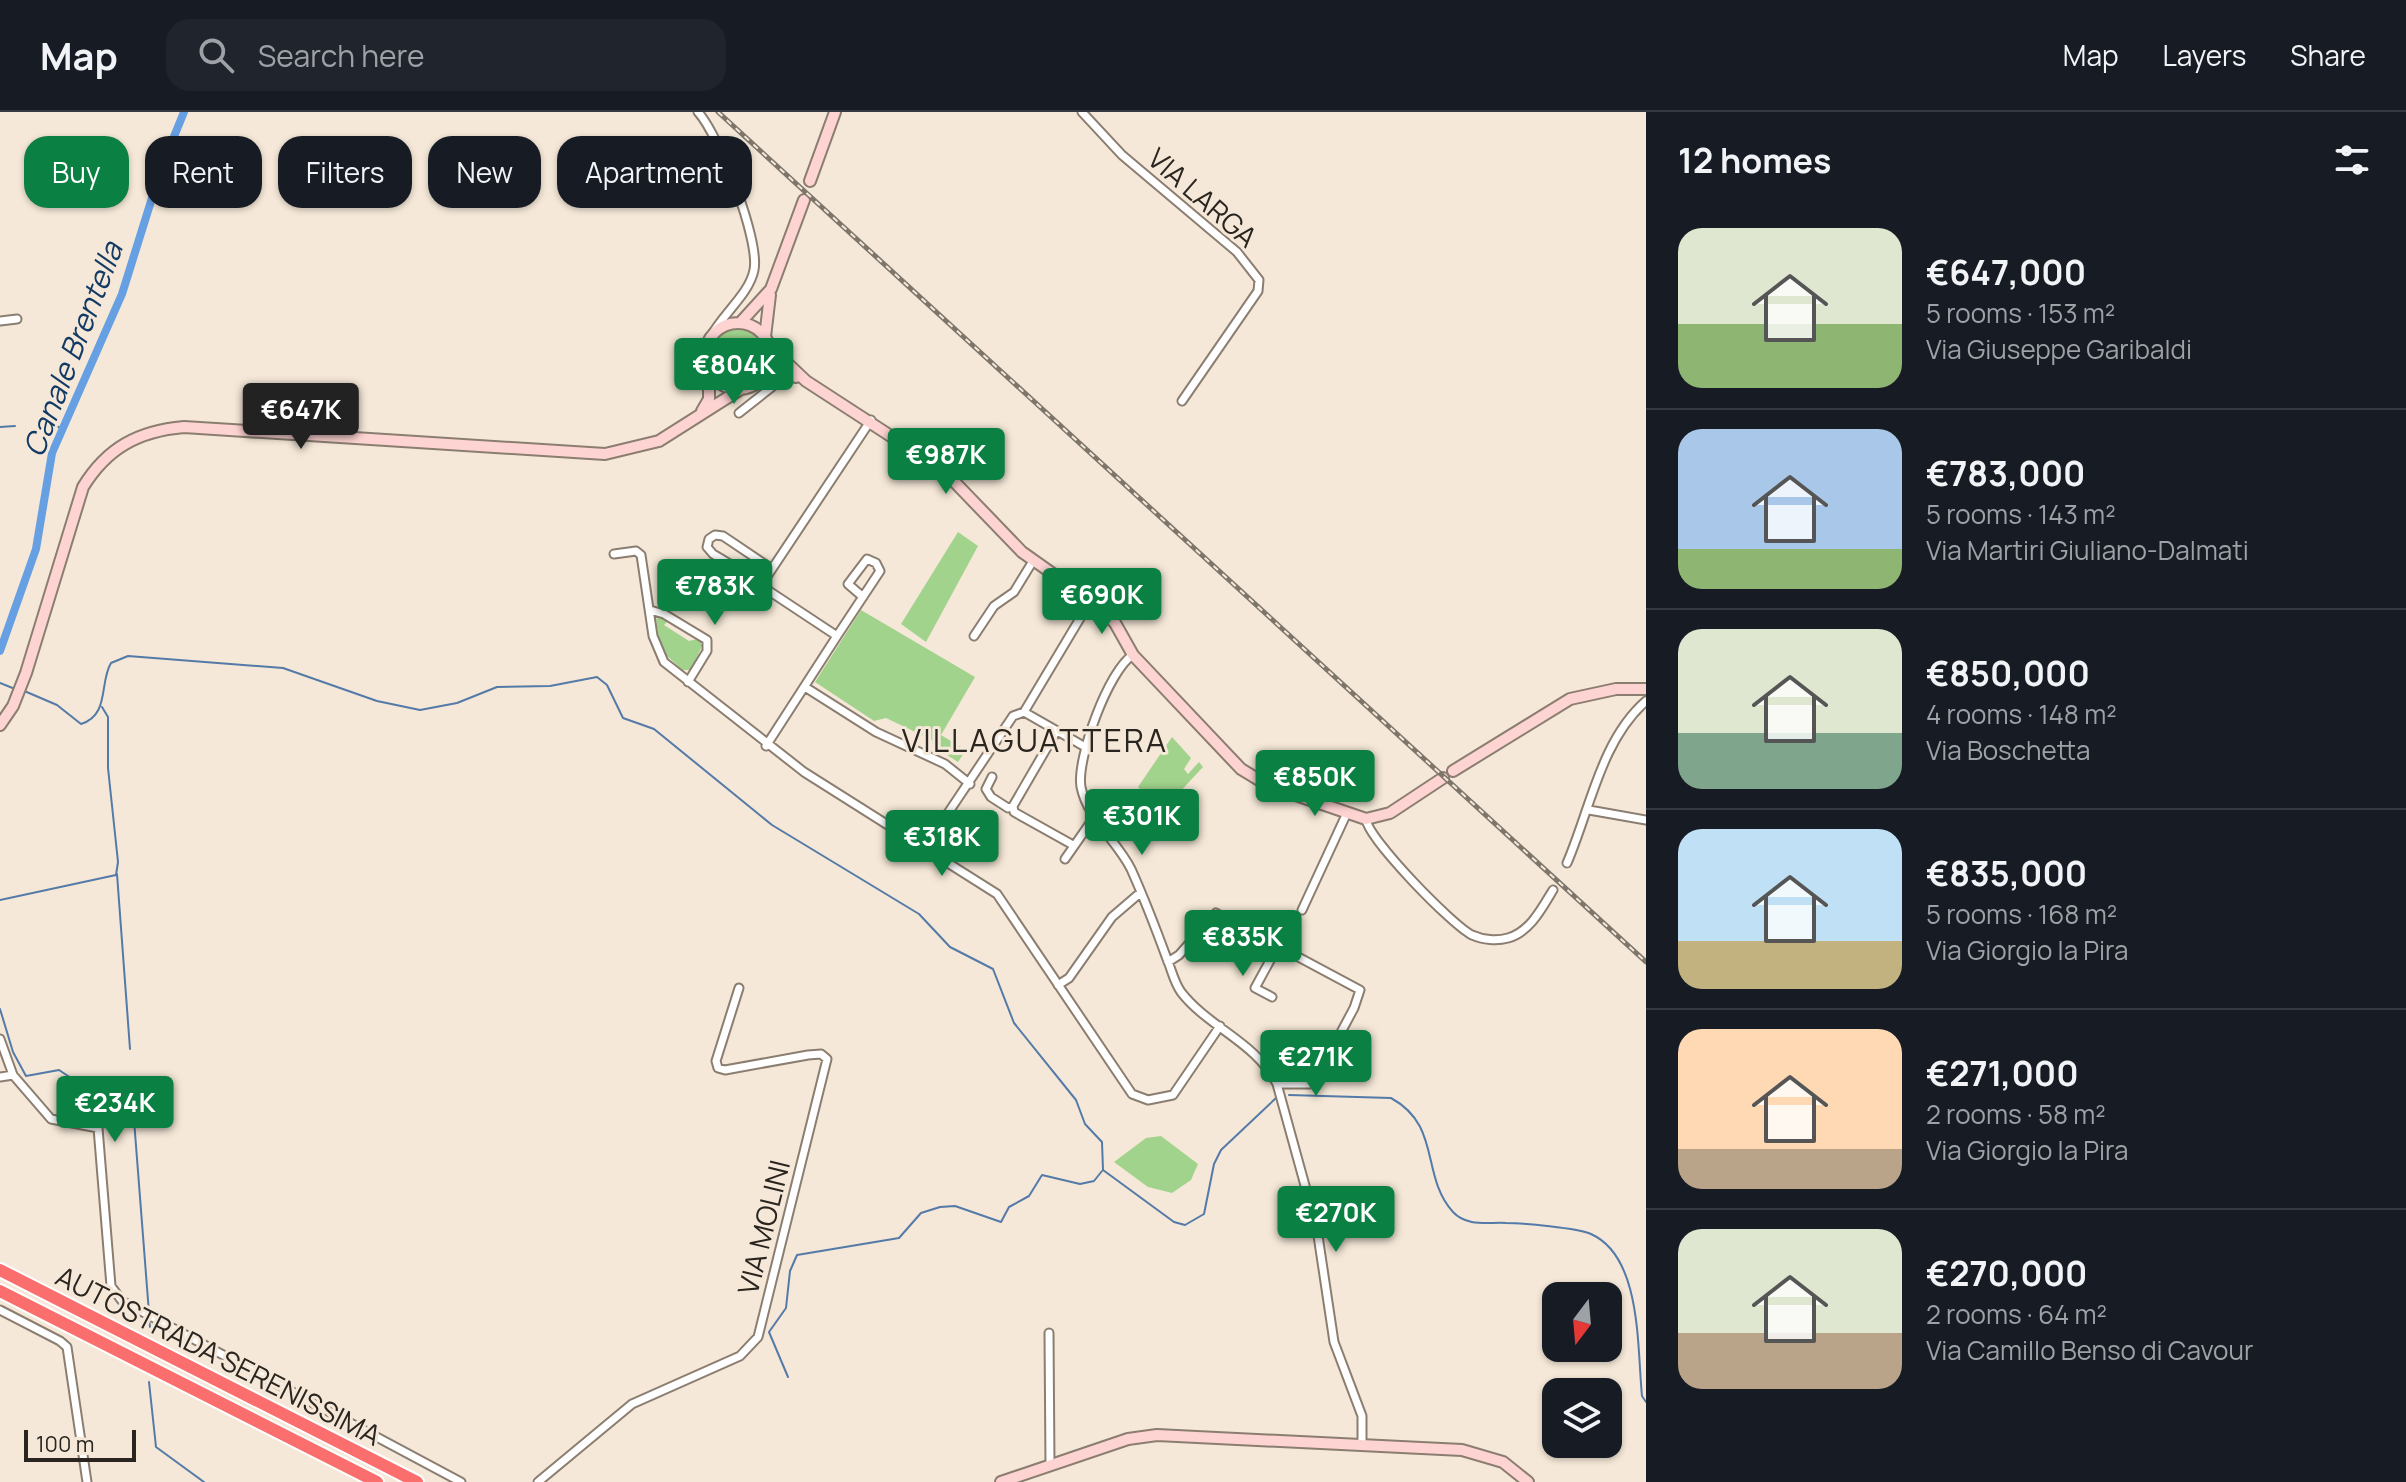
<!DOCTYPE html>
<meta charset="utf-8">
<style>
:root{--surface:#171b24;--page:#20242c;--text:#f1f3f6;--muted:#9ea1a6;--line:#363941;--accent:#0b8043}
body{margin:0;font-family:Manrope,sans-serif;background:var(--page);color:var(--text);height:100vh;display:flex;flex-direction:column;font-size:30px;white-space:nowrap}
*{box-sizing:border-box;margin:0}
p{font-size:26px;color:var(--muted)}
.icon{flex:none;width:44px;height:44px;fill:none;stroke:currentColor;stroke-width:2;stroke-linecap:round;stroke-linejoin:round}
.map{position:relative;flex:1;overflow:hidden}
.drawer{display:flex;flex-direction:column;background:var(--surface);width:760px}
.drawer>*{flex:none}
.banner{position:absolute;left:24px;top:24px;width:760px;height:72px;display:flex;gap:16px}
.needle{width:52px;rotate:196deg}
.controls{position:absolute;left:1542px;top:1170px;display:grid;gap:16px}
.controls a{display:grid;place-items:center;width:80px;height:80px;border-radius:16px;background:var(--surface);box-shadow:0 2px 6px #0004;font-size:40px}
.scale{position:absolute;left:24px;bottom:20px;width:112px;box-sizing:border-box;padding-left:8px;border:4px solid #2a251f;border-top:0;font-size:22px;line-height:28px;white-space:nowrap;color:#2a251f;-webkit-text-stroke:6px #f5e8d8;paint-order:stroke}
.price{position:absolute;translate:-50% -68px;padding:0 18px;border-radius:8px;background:var(--accent);color:#fff;font-size:26px;line-height:52px;filter:drop-shadow(0 2px 4px #0008)}
.price::after{content:'';position:absolute;left:50%;top:48px;width:24px;height:18px;margin-left:-12px;background:inherit;clip-path:polygon(0 0,100% 0,50% 100%)}
.price.on{background:#222;color:#fff}
ul{padding:0;list-style:none}
li{display:flex;align-items:center;gap:24px;height:200px;padding:0 32px}
li+li{border-top:2px solid var(--line)}
li span{display:grid;place-items:center;flex:none;width:224px;height:160px;border-radius:24px;color:#555}
li>.icon{margin-inline-start:auto}
span .icon{width:96px;height:96px;fill:#fffc;stroke-width:1}
li b{font-size:34px}
h2{display:flex;justify-content:space-between;align-items:center;height:96px;padding:0 32px;font-size:34px}
.pill{padding:0 28px;border-radius:24px;background:var(--surface);box-shadow:0 2px 6px #0004;font-size:28px;line-height:72px}
.pill.on{background:var(--accent);color:#fff}
header{display:flex;align-items:center;gap:48px;box-sizing:border-box;height:112px;padding:0 40px;background:var(--surface);border-bottom:2px solid var(--line)}
header strong{font-size:38px}
nav{display:flex;gap:44px;margin-inline-start:auto;font-size:28px}
.search{width:560px;height:72px;background:var(--page);display:flex;align-items:center;gap:20px;box-sizing:border-box;padding:0 28px;border-radius:24px;color:var(--muted);font-size:30px}
main{display:flex;flex:1;min-height:0}
.map>svg:first-child{display:block}
</style>
<header>
<strong>Map</strong>
<div class="search"><svg class="icon" aria-label="search" viewBox="0 0 24 24"><circle cx="10" cy="10" r="6"/><path d="M15 15l6 6"/></svg>Search here</div>
<nav><a>Map</a><a>Layers</a><a>Share</a></nav>
</header>
<main>
<div class="map">
<svg width="1646" height="1370" viewBox="0 0 1646 1370">
<rect width="100%" height="100%" fill="#f5e8d8"/>
<path fill="#a1d38c" d="M710 244a28 28 0 1 1 56 0a28 28 0 1 1-56 0Z
M958,420L978,434L926,530L901,512Z
M861,498L975,565L941,623L966,638L958,650L933,634L932,628L886,606L874,609L815,570Z
M661,505L668,509L664,513L689,529L697,527L703,532L691,558H682L660,537L656,507Z
M1172,625L1191,646L1184,657L1188,662L1199,650L1203,655L1163,698L1138,675Z
M1161,1024L1198,1052L1191,1068L1172,1081L1148,1075L1114,1050L1146,1026Z"/>
<g fill="none" stroke-linecap="round" stroke-linejoin="round">
<path stroke="#547aa8" stroke-width="2" d="M52,312L63,317
M0,315L15,314
M0,571L15,577
M22,578L57,593L81,612C110,603 99,571 111,551L128,544L283,556L377,589L420,598L457,591L497,575L550,574L597,565L607,573L623,606L654,617L772,713L919,802L950,835L993,857L1014,911L1076,988L1085,1012L1102,1030L1103,1058L1174,1110L1185,1113L1204,1102L1214,1052L1221,1038L1276,986
M117,762L130,937
M0,788L116,763L118,750L108,656V605L102,595
M0,897L13,940L26,964L59,958L134,1008L149,1201
M1289,983L1391,986C1442,1014 1420,1063 1453,1100C1467,1115 1488,1110 1506,1111C1522,1111 1578,1116 1591,1122C1642,1145 1637,1235 1642,1284L1646,1290
M149,1207L150,1215
M788,1265L769,1220L786,1196L790,1159L797,1143L899,1126L921,1101L940,1095L955,1094L1001,1110L1009,1095L1029,1084L1042,1063L1080,1072L1094,1069L1102,1059
M149,1270L156,1335L204,1370"/>
<path stroke="#669fe2" stroke-width="8" d="M0,539L36,437L52,341L122,182L162,54L184,0"/>
<g stroke="#8b7e70" stroke-width="11">
<path id="street" d="M698,0C719,23 760,128 754,158C749,183 721,203 710,226
M1082,0L1122,43L1237,140L1259,168L1258,179L1182,289
M0,209L17,207
M739,301L787,263
M614,442L636,439L641,443L653,524L664,550L804,660L997,782L1132,982L1148,988L1173,983L1220,914
M765,473L713,442L707,435L709,427L715,423L723,424L772,457
M650,498L664,502L707,528V539L688,570
M837,524L880,459L876,451L867,447L848,472L863,485
M974,524L994,494L1014,480L1033,449
M1133,543C1109,557 1076,647 1081,675C1087,706 1117,729 1131,757C1144,786 1156,817 1167,847C1172,859 1174,870 1181,880C1209,916 1256,930 1277,972L1317,1117L1334,1230L1362,1304V1333
M805,575L876,620L945,652L970,672
M1024,600L1091,488
M1056,620L1013,694L1014,700L1073,733
M766,634L837,524L769,479L765,473L766,466L871,308
M992,665L986,677L991,685L1008,696L1013,694
M1589,698L1646,708
M1366,707C1368,727 1452,813 1472,823C1483,828 1497,829 1508,826C1530,820 1542,796 1553,778
M924,737L1013,604L1024,600L1087,636
M1065,747L1095,704
M1567,751C1590,698 1601,628 1646,589
M1302,798L1346,703
M1168,850L1179,843L1216,801L1360,878L1354,896L1315,969L1309,972H1277
M1058,873L1069,866L1112,805L1140,781
M1272,885L1255,876L1279,832
M0,927L13,963L51,1007L98,1016L110,1162L111,1174L122,1189L461,1370
M0,965L13,963
M0,1198L60,1229L67,1235L87,1370
M1049,1221L1050,1353
M538,1370L632,1292L740,1244L758,1225L827,947L821,942L808,943L725,958L718,956L716,949L739,876"/>
</g>
<g stroke="#8b7e70" stroke-width="14">
<path id="secondary" d="M810,69L835,0
M740,211L771,177L804,88
M705 244a33 33 0 1 1 66 0a33 33 0 1 1-66 0Z
M765,225L770,183
M769,234L806,269L943,358L1022,440L1094,491L1115,511L1133,543L1241,657L1269,674L1366,707L1390,701L1443,666
M764,264L785,262L796,265
M702,299L709,287V261
M0,613L13,594L26,561L83,375C107,336 138,319 184,315L605,342L659,329L741,277
M1453,659L1570,587L1616,577H1646
M1001,1370L1128,1327L1157,1323L1462,1338L1503,1350L1528,1370"/>
</g>
<g stroke="#fff" stroke-width="16">
<path id="highway" d="M0,1158L417,1370
M0,1179L377,1370"/>
</g>
<use href="#street" stroke="#fff" stroke-width="7"/>
<use href="#secondary" stroke="#fed4d3" stroke-width="10"/>
<use href="#highway" stroke="#fa6e6d" stroke-width="12"/>
<g stroke="#7e766b" stroke-width="5">
<path id="rail" d="M718,0L1646,850"/>
</g>
<use href="#rail" stroke="#f5e8d8" stroke-width="2" stroke-dasharray="6" stroke-linecap="butt"/>
</g>
<g text-anchor="middle" dominant-baseline="central" stroke-width="6" stroke-linejoin="round" paint-order="stroke">
<g font-size="28" fill="#2a251f" stroke="#f5e8d8">
<text transform="translate(1203 85) rotate(41)">VIA LARGA</text>
<text transform="translate(763 1115) rotate(-76)">VIA MOLINI</text>
<text transform="translate(219 1243) rotate(27)">AUTOSTRADA SERENISSIMA</text>
</g>
<g font-size="30" font-style="italic" fill="#123a65" stroke="#f5e8d8">
<text transform="translate(72 237) rotate(-69)">Canale Brentella</text>
</g>
<g font-size="32" letter-spacing="2" fill="#2a251f" stroke="#f5e8d8">
<text x="1035" y="628">VILLAGUATTERA</text>
</g>
</g>
</svg>
<div class="controls">
<a><svg class="needle" viewBox="-14 -14 28 28"><path d="M0-13l5 13h-10z" fill="#e53935"/><path d="M0 13l5-13h-10z" fill="#9ea1a6"/></svg></a>
<a><svg class="icon" aria-label="layers" viewBox="0 0 24 24"><path d="M12 4l9 5-9 5-9-5zM3 14l9 5 9-5"/></svg></a>
</div>
<div class="scale">100 m</div>
<b class="price" style="left:734px;top:294px">€804K</b>
<b class="price on" style="left:301px;top:339px">€647K</b>
<b class="price" style="left:946px;top:384px">€987K</b>
<b class="price" style="left:715px;top:515px">€783K</b>
<b class="price" style="left:1102px;top:524px">€690K</b>
<b class="price" style="left:1315px;top:706px">€850K</b>
<b class="price" style="left:1142px;top:745px">€301K</b>
<b class="price" style="left:942px;top:766px">€318K</b>
<b class="price" style="left:1243px;top:866px">€835K</b>
<b class="price" style="left:1316px;top:986px">€271K</b>
<b class="price" style="left:115px;top:1032px">€234K</b>
<b class="price" style="left:1336px;top:1142px">€270K</b>
<div class="banner">
<a class="pill on">Buy</a>
<a class="pill">Rent</a>
<a class="pill">Filters</a>
<a class="pill">New</a>
<a class="pill">Apartment</a>
</div>
</div>
<section class="drawer">
<h2>12 homes<svg class="icon" aria-label="filters" viewBox="0 0 24 24"><path d="M4 7h16M4 17h16"/><circle cx="9" cy="7" r="2"/><circle cx="15" cy="17" r="2"/></svg></h2>
<ul>
<li><span style="background:linear-gradient(#dfe7d0 60%,#8fb573 0)"><svg class="icon" aria-label="home" viewBox="0 0 24 24"><path d="M3 11l9-7 9 7M6 9v11h12V9"/></svg></span><div><b>€647,000</b><p>5 rooms · 153 m²</p><p>Via Giuseppe Garibaldi</p></div></li>
<li><span style="background:linear-gradient(#a9c7e8 75%,#8fb573 0)"><svg class="icon" aria-label="home" viewBox="0 0 24 24"><path d="M3 11l9-7 9 7M6 9v11h12V9"/></svg></span><div><b>€783,000</b><p>5 rooms · 143 m²</p><p>Via Martiri Giuliano-Dalmati</p></div></li>
<li><span style="background:linear-gradient(#dfe7d0 65%,#7fa58c 0)"><svg class="icon" aria-label="home" viewBox="0 0 24 24"><path d="M3 11l9-7 9 7M6 9v11h12V9"/></svg></span><div><b>€850,000</b><p>4 rooms · 148 m²</p><p>Via Boschetta</p></div></li>
<li><span style="background:linear-gradient(#bfe0f5 70%,#c2b280 0)"><svg class="icon" aria-label="home" viewBox="0 0 24 24"><path d="M3 11l9-7 9 7M6 9v11h12V9"/></svg></span><div><b>€835,000</b><p>5 rooms · 168 m²</p><p>Via Giorgio la Pira</p></div></li>
<li><span style="background:linear-gradient(#ffd9b3 75%,#b9a48a 0)"><svg class="icon" aria-label="home" viewBox="0 0 24 24"><path d="M3 11l9-7 9 7M6 9v11h12V9"/></svg></span><div><b>€271,000</b><p>2 rooms · 58 m²</p><p>Via Giorgio la Pira</p></div></li>
<li><span style="background:linear-gradient(#dfe7d0 65%,#b9a48a 0)"><svg class="icon" aria-label="home" viewBox="0 0 24 24"><path d="M3 11l9-7 9 7M6 9v11h12V9"/></svg></span><div><b>€270,000</b><p>2 rooms · 64 m²</p><p>Via Camillo Benso di Cavour</p></div></li>
</ul>
</section>
</main>
